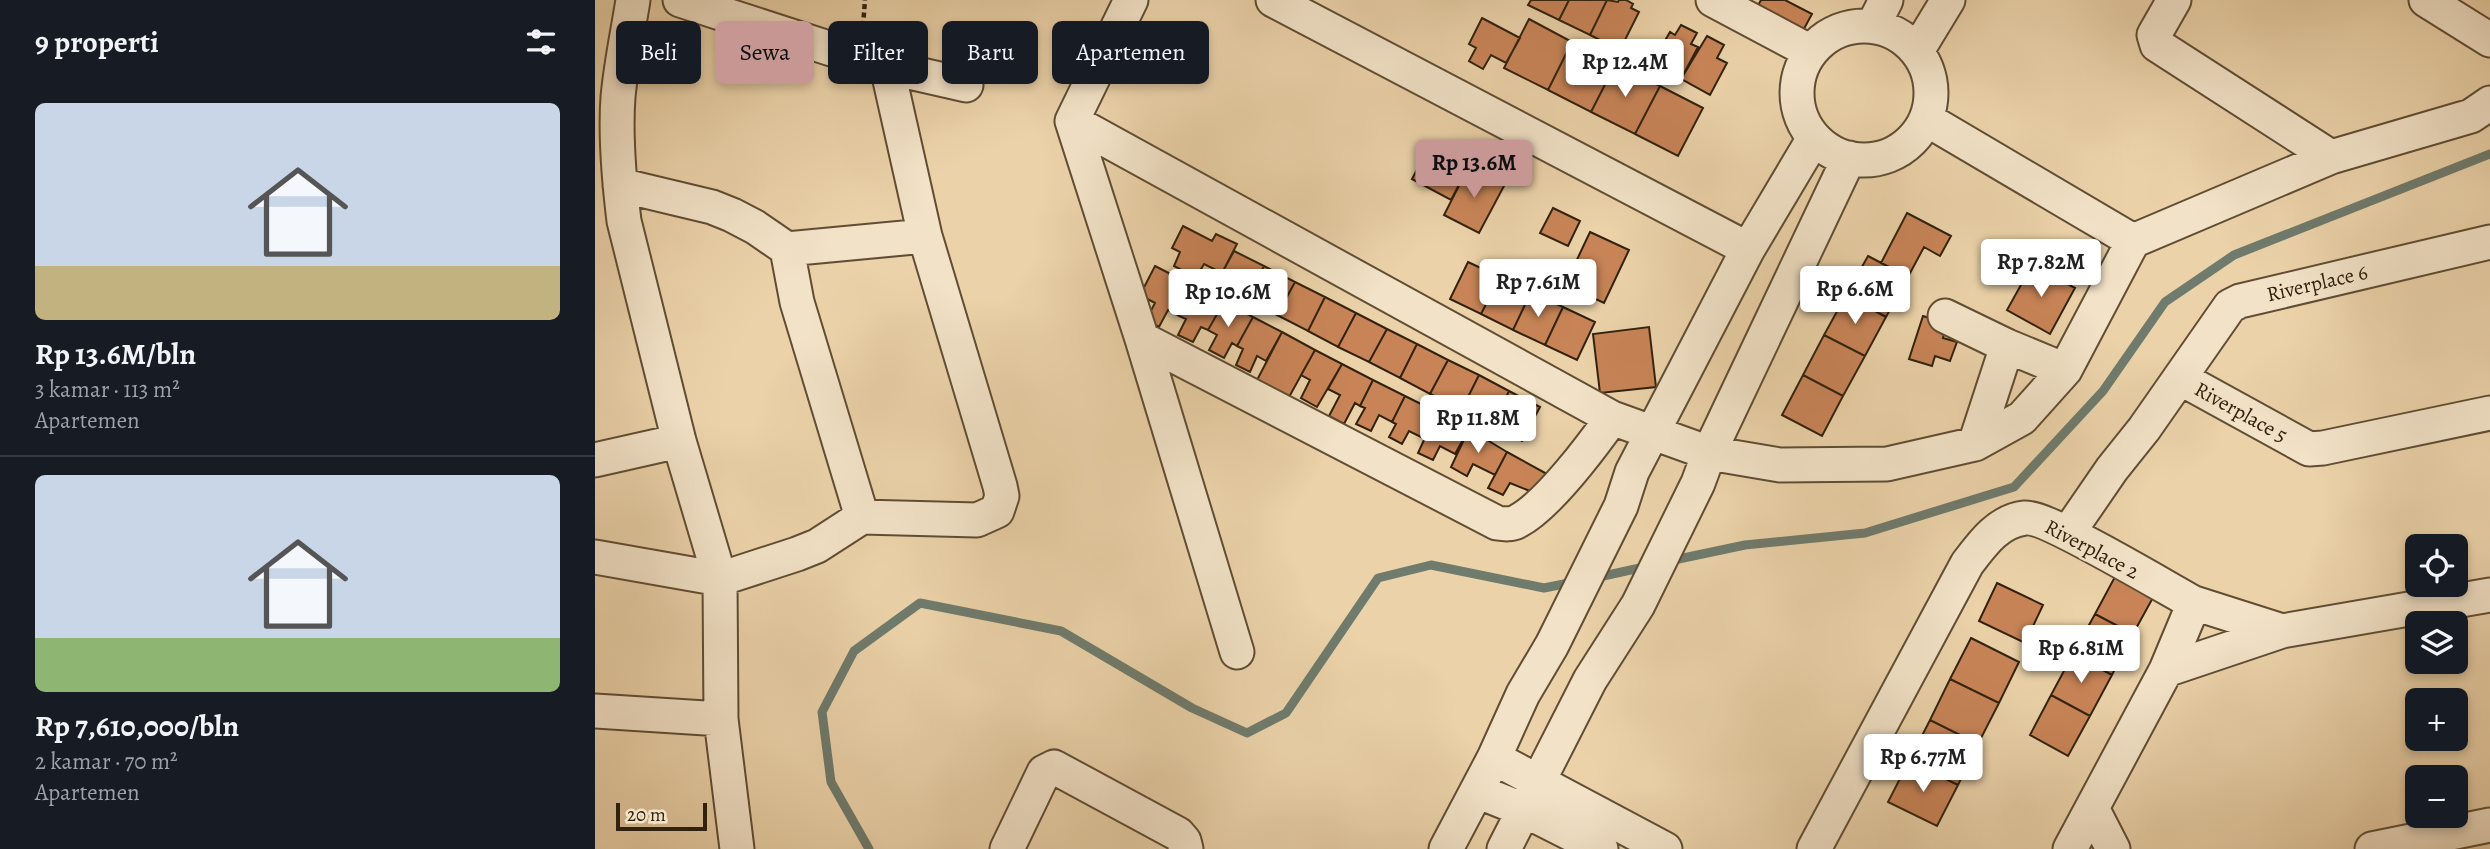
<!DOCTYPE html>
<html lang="id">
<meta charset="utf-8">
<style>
:root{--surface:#171b24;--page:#242831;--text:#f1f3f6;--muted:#9ea1a6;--line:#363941;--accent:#c59692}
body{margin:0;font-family:Alegreya,serif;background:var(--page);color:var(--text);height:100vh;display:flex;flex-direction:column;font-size:26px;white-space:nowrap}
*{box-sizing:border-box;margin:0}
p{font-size:23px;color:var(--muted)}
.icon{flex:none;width:38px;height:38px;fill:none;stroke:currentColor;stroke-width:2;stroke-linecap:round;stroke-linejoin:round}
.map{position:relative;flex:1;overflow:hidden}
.drawer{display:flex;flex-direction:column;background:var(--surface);width:595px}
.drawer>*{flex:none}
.banner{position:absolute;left:21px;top:21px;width:665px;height:63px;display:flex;gap:14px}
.tools{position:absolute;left:1810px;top:534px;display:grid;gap:14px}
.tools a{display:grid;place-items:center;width:63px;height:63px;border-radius:10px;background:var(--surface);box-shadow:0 4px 10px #0003;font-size:35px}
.scale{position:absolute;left:21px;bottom:18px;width:91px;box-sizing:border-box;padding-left:7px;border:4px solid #31210d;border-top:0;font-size:19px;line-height:24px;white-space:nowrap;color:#31210d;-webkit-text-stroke:5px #f2e2c7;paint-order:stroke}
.price{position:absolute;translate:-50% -60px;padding:0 16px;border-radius:7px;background:#fff;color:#222;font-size:23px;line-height:46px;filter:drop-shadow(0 2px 4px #0008)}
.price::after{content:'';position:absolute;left:50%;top:42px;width:21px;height:16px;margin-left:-10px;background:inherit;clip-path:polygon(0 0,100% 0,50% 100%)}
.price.current{background:var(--accent);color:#111}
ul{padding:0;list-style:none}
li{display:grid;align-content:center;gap:14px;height:371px;padding:0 35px}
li+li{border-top:2px solid var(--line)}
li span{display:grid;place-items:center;height:217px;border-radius:10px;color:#555}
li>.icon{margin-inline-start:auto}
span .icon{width:126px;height:126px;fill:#fffc;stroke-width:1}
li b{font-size:30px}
h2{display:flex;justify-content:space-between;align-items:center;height:84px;padding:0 35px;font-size:30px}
.chip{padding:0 24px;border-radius:10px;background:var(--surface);box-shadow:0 4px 10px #0003;font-size:24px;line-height:63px}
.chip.current{background:var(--accent);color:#111}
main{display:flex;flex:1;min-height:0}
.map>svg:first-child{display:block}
</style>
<main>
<section class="drawer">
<h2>9 properti<svg class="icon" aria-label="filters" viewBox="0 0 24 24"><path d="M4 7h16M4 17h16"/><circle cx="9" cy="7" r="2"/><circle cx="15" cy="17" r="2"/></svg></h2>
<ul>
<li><span style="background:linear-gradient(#c9d6e8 75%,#c2b280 0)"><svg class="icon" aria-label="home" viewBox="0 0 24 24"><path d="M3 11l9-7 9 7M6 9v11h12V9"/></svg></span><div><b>Rp 13.6M/bln</b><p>3 kamar · 113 m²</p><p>Apartemen</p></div></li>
<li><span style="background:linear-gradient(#c9d6e8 75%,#8fb573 0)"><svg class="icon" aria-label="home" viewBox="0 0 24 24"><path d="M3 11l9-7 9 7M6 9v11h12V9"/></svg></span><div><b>Rp 7,610,000/bln</b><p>2 kamar · 70 m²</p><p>Apartemen</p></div></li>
</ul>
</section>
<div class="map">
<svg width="1895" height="849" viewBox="0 0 1895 849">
<rect width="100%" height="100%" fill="#ebd2a9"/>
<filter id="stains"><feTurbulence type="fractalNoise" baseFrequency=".00286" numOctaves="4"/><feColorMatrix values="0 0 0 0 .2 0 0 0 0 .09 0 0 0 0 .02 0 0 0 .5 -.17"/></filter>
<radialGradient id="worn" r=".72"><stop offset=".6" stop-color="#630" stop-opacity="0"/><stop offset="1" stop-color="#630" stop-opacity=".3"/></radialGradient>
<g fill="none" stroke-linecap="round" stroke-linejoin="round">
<path stroke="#6f7b6d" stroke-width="9" d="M1074,561L1150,545L1270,533L1419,487L1508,391L1570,302L1639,255L1895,154
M999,578L1054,566
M274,849L236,782L227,712L259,651L325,603L466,631L597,708L652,733L691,713L783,578L836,565L949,588L979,582"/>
</g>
<path fill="#c88457" stroke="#31210d" stroke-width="2" d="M936,0H974L964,20L933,5Z
M974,0H1012L995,35L964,20Z
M1012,0L1023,2L1024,0H1031L1038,4L1036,8L1044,12L1025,50L995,35Z
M1166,0H1190L1217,14L1203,40L1157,16Z
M887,18L925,38L911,63L896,55L888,69L874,61L881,48L874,44Z
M934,19L977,42L953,90L909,68Z
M1086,25L1102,33L1096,44L1103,47L1086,79L1057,63L1075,32L1080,35Z
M1112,36L1129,45L1122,58L1132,63L1115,95L1086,79Z
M977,42L1021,63L996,112L953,90Z
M1021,63L1065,86L1040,134L996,112Z
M1065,86L1108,108L1083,156L1040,134Z
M847,151L863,159L856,171L868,177L856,200L817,179L829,156L842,162Z
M873,168L909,186L884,233L849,215Z
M958,208L985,221L973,246L945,233Z
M1312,213L1356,236L1345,256L1329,247L1313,277L1286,263Z
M588,226L617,241L621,234L642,244L627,273L609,264L601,278L579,266L585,252L577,248Z
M995,232L1034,250L1009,303L970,285Z
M639,251L669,266L652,299L621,284Z
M1273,256L1313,277L1291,317L1251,295Z
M873,262L905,277L886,314L855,299Z
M1437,265L1480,288L1455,334L1412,310Z
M560,266L599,286L584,316L573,310L564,327L551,320L560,303L545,295Z
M669,266L700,282L682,315L652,299Z
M905,277L936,292L918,330L886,314Z
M700,282L730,297L713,331L682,315Z
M599,286L629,302L613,330L606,327L598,342L583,335L591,319L584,316Z
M936,292L968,307L950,345L918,330Z
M1251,295L1291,317L1270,356L1229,335Z
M730,297L761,313L743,347L713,331Z
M629,302L658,317L642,346L637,343L629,358L614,350L622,335L613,330Z
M968,307L1000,322L982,360L950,345Z
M761,313L792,329L774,362L743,347Z
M1328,316L1352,324L1348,338L1362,342L1355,361L1340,356L1337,366L1314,359Z
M658,317L687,332L671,361L662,356L655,372L641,365L648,349L642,346Z
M1054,327L1061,387L1005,393L998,334Z
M792,329L822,344L805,378L774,362Z
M687,332L720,350L693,399L661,382Z
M1229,335L1270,356L1248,396L1208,375Z
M822,344L853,360L835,394L805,378Z
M720,350L747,364L722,407L706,398L715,380L706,375Z
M853,360L884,375L867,409L835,394Z
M747,364L778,380L765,406L760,403L749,424L734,416L745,395L733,389Z
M884,375L914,391L897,425L867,409Z
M1208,375L1248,396L1227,436L1187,415Z
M778,380L810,396L797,422L784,415L776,431L761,424L770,408L765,406Z
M914,391L945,407L927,441L897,425Z
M810,396L842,412L828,438L814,431L807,444L794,437L801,424L797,422Z
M842,412L874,429L860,454L845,446L838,460L823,453Z
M874,429L912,452L900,475L878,464L872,476L856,467Z
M912,452L952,474L942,494L915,483L908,495L893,488Z
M1522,573L1560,594L1538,634L1500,614Z
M1402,583L1448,605L1430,643L1384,621Z
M1500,614L1538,634L1517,675L1478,654Z
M1376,638L1424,662L1404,703L1355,679Z
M1478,654L1517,675L1495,716L1456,695Z
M1355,679L1404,703L1383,744L1335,720Z
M1456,695L1495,716L1473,756L1435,735Z
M1335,720L1383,744L1363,785L1314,761Z
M1314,761L1363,785L1342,826L1293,802Z"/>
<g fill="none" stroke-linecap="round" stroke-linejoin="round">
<g stroke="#604d34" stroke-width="37">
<path id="minor" d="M38,0C33,32 26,64 23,97C20,138 24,180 29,221L84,441L125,579L126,719L142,849
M85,0L292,67L371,85
M536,0L477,121L547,339L642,652
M678,0L1153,249
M1118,0L1216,52
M1579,0L1559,35L1562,45L1736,157
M1831,0L1895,40
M1278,26L1291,0
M1202 93a67 67 0 1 1 134 0a67 67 0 1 1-134 0Z
M1322,51L1353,0
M1331,119L1538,241
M477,121L1017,418
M25,185L117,207L137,215L160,227L192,249L330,236
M192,249L202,302L267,517
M1350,316L1412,346L1470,370
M547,339L902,523C909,524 916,525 923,521C953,505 997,446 1017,418L1114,453L1185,465L1292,464L1380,444L1427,418L1470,370L1538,241L1736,157L1876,116L1895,103
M1585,378L1714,449L1728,448L1895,413
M1380,444L1412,346
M0,460L84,441
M1473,533L1517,469L1549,429L1635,306L1645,301L1895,242
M0,557L125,579L202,554L222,546L267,517L382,520L402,511L407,496L405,486L330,236L292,67
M1599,603L1687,631
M1571,670L1687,631L1895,595
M0,711L126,719
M899,758L1070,849
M882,791L929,810L1006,849
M1497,808L1518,849
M412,849L449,772L459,767L583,834L589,841L591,849
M851,849L899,758L928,694L957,645L1026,506L1037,472L1153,249L1219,138
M909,849L995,680L1043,605L1103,483L1114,453L1254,158
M1219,849L1372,564C1387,544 1403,521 1430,518C1452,516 1571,588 1599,603L1571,670L1475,849
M1777,849L1895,825"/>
</g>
<path stroke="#31210d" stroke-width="4.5" stroke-dasharray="5 3.5" stroke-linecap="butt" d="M268,26L270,0"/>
<use href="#minor" stroke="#f2e2c7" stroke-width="33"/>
</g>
<g text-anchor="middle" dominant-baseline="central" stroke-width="5" stroke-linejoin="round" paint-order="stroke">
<g font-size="21" fill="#31210d" stroke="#f2e2c7">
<text transform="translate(1722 283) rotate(-13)">Riverplace 6</text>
<text transform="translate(1646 412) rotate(29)">Riverplace 5</text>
<text transform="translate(1497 549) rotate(28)">Riverplace 2</text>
</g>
</g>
<rect width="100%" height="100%" filter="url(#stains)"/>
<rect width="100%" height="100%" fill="url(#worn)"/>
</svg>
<div class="tools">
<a><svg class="icon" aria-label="locate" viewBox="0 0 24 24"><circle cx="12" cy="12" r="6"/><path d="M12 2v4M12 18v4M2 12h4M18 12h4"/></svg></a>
<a><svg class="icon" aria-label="layers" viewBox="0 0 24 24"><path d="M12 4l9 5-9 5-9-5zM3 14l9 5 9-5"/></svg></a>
<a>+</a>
<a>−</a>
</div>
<div class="scale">20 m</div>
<b class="price" style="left:1030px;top:99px">Rp 12.4M</b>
<b class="price current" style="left:879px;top:200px">Rp 13.6M</b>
<b class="price" style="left:1446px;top:299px">Rp 7.82M</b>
<b class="price" style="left:943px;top:319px">Rp 7.61M</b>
<b class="price" style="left:1260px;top:326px">Rp 6.6M</b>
<b class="price" style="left:633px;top:329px">Rp 10.6M</b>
<b class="price" style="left:883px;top:455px">Rp 11.8M</b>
<b class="price" style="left:1486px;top:685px">Rp 6.81M</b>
<b class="price" style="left:1328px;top:794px">Rp 6.77M</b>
<div class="banner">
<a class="chip">Beli</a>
<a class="chip current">Sewa</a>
<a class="chip">Filter</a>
<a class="chip">Baru</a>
<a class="chip">Apartemen</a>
</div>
</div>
</main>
